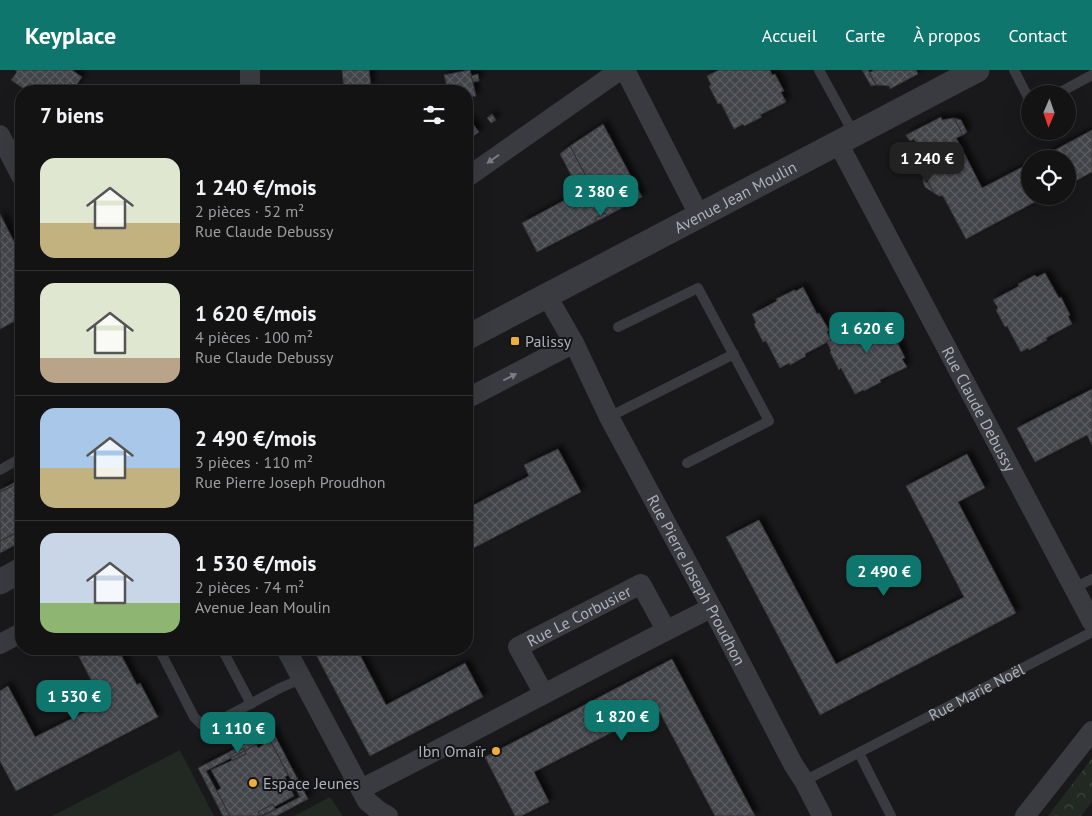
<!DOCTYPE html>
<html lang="fr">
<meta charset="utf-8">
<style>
:root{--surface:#131314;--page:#1c1c1d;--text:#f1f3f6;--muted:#9d9ea0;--line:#323234;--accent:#0f766e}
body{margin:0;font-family:"PT Sans",sans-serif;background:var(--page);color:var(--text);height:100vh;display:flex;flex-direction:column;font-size:19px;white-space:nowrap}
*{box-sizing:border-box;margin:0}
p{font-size:16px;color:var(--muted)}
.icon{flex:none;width:28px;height:28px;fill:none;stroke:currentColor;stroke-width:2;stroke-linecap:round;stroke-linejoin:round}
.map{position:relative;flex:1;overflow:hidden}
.panel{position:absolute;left:15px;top:15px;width:458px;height:570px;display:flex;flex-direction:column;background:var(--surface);border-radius:20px;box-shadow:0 5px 20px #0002,0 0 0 1px var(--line)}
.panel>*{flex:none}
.needle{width:32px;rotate:182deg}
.tools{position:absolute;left:1021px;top:15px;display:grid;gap:10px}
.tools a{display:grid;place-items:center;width:55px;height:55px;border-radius:50%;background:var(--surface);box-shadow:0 5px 20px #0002,0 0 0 1px var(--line);font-size:25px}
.price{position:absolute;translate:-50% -42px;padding:0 11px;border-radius:10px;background:var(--accent);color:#fff;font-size:16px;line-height:32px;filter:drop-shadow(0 1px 2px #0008)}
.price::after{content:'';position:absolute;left:50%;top:30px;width:15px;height:11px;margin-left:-8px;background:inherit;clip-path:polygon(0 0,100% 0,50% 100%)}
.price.active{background:#222;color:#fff}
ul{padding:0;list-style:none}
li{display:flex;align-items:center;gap:15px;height:125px;padding:0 25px}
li+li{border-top:1px solid var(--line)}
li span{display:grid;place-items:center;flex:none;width:140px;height:100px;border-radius:15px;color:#555}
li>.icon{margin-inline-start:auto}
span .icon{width:60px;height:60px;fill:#fffc;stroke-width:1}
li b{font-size:21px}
h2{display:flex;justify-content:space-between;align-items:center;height:60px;padding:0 25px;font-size:21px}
header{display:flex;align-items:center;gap:30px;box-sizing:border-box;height:70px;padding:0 25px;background:var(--accent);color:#fff}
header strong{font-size:24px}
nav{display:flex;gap:28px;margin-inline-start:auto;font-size:18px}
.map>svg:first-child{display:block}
</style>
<header>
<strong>Keyplace</strong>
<nav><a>Accueil</a><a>Carte</a><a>À propos</a><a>Contact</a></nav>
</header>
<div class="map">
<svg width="1092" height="746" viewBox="0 0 1092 746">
<defs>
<pattern id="forest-crowns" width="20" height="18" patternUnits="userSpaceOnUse" patternTransform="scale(1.25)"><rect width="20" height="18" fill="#212922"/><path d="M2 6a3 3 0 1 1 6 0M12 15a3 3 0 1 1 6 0" fill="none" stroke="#3f4640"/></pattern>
<pattern id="building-cross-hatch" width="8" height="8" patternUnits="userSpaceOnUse" patternTransform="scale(1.25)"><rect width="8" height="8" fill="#434448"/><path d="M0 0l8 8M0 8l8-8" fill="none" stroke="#5b5d60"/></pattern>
<filter id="shadow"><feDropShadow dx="4.5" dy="-4.5" stdDeviation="2.5" flood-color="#0009"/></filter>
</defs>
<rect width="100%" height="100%" fill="#19191b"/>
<path fill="url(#forest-crowns)" d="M1092,688V732L1081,746H1048Z"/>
<path fill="#212922" d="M180,680L214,746H52Z
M330,727L343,746H294Z"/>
<path fill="url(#building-cross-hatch)" stroke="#333337" filter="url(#shadow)" d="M15,0H72L82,7L72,21H46L36,14L31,21H27L11,10L17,2Z
M342,0H369L371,17L344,20Z
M470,0L476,26L466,28V21H448L444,5Z
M719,0H770L772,5L775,4L784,21L781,22L786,32L760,45L762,47L744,56L743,54L734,59L721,33L718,34L709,16L711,15L707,6Z
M862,0H868L876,15L871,16Z
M874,0H916L918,4L890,19L889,16L876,15L869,3Z
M478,4L479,11L473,12L471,6Z
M492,44L496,50L491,53L487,48Z
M466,45L479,62L466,71Z
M941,47L942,50L954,48L963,65L956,68L960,75L919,97L922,84L914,69L910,71L906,65Z
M954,48L961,50L967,62L963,65Z
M603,54L642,127L607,146L605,143L595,148L597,151L537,182L522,153L591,116L570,76Z
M1092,60V102L1068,115V89H1038Z
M960,75L982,118L1030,93V126H1046L966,169L943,126H939L934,123L919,97Z
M570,76L591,116L580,122L560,84Z
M923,104L934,123L925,117L923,112Z
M605,143L607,146L597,151L595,148Z
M0,144L21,185V212L15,215L21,227V248L0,259Z
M1045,203L1059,228L1061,227L1070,245L1068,246L1072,254L1046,268L1047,270L1029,280L1028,278L1021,282L1007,256L1005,257L996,240L998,238L993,230L1019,216L1018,214L1035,205L1037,207Z
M803,217L817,244L819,243L829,260L827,262L831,270L805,284L806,286L790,295L789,293L780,298L766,271L763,272L754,254L756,253L752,244L777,231L776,229L794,220L796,221Z
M879,245L893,271L896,270L905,288L902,289L907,297L880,310L881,312L864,321L863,320L855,324L841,298L839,300L830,282L831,281L827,272L853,259L852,257L869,248L870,249Z
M1092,319V375L1087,365L1035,392L1017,358Z
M558,379L581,422L466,482V439L529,406L524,395Z
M967,384L985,418L958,432L1016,543L820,645L726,467L759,450L836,594L964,527L906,416Z
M21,409V412L0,422V420Z
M21,412V460L0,471V422Z
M21,460V472L0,483V471Z
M75,579H118L137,615L140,613L158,647L16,721L0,691V621L8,616L35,667L103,633Z
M313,579H357L386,635L465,593L483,627L370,686Z
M672,589L755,746H715L658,639L534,702L549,732L521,746H515L485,687Z
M272,660L308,729L276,746H263L300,727L269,668L206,701L230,746H223L198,698Z
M266,671L267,673L271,672L288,705L285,707L294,726L274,737L273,734L258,742L260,745L258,746H230L217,721L221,718L211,700L246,684L245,681L256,674L258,678L263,675V673Z
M244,678L246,684L232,691L230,685Z
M273,734L275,739L260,746L258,742Z"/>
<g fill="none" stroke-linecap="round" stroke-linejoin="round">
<g stroke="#3a3b40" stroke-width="10">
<path d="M819,0L854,64"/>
<path d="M1014,0L1030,31"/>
<path d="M1057,24L1092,5"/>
<path d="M618,257L698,218L769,351L687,393"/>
<path d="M609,347L734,284"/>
<path d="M0,400L21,388"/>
<path d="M1074,518L1092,509"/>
<path d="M159,579L194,647L202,655H211L280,618L301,609"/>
<path d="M222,579L251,634"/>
<path d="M859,683L891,746"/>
<path id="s1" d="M804,711L1092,562"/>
</g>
<g stroke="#3a3b40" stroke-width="20">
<path d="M625,0L699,145"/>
<path d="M250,21V0"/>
<path d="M0,65L21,106"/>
<path id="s2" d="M838,73L1092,552"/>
<path d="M466,108L620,0"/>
<path id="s3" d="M547,226L574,273L609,347L721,555L793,694L804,711L822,746"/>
<path d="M466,329L574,273"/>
<path d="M0,574L21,563"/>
<path d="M286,579L367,731L379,741L388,746"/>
<path id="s4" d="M544,624L518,577L641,514L666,560"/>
<path d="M361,719C478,660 593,597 711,538"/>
<path d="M1025,746L1092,661"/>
</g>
<g stroke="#3a3b40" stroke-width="25">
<path id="s5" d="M466,268L977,0"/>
<path d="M0,512L21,500"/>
</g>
</g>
<defs><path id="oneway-solid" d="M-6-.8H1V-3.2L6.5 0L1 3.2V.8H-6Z" transform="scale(1.25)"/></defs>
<g fill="#797c83">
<use href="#oneway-solid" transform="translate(493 89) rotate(145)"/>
<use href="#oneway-solid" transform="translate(510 307) rotate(-27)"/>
</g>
<g fill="#eeae3d" stroke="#141416" stroke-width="2">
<rect x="510" y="266" width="10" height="10" rx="2.5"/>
<circle cx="496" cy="681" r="5"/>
<circle cx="253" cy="713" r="5"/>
</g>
<g text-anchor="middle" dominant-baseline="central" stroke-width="4" stroke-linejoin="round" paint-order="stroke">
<g font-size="16" fill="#acb1ba" stroke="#141416">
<text stroke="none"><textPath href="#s5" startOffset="304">Avenue Jean Moulin</textPath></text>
<text stroke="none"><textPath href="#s2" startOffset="301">Rue Claude Debussy</textPath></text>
<text stroke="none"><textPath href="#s3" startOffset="321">Rue Pierre Joseph Proudhon</textPath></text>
<text stroke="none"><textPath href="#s4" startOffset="122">Rue Le Corbusier</textPath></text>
<text stroke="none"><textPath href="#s1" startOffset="194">Rue Marie Noël</textPath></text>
</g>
<g font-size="16" fill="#acb1ba" stroke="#141416" text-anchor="start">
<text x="525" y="271">Palissy</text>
<text x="486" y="681" text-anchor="end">Ibn Omaïr</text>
<text x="263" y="713">Espace Jeunes</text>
</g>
</g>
</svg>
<div class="tools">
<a><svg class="needle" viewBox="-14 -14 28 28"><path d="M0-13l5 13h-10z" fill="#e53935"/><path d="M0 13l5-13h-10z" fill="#9d9ea0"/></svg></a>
<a><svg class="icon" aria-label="locate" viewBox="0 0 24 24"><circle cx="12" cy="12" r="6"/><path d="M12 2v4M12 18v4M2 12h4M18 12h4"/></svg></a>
</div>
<b class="price active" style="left:927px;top:114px">1 240 €</b>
<b class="price" style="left:601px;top:147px">2 380 €</b>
<b class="price" style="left:867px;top:284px">1 620 €</b>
<b class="price" style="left:884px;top:527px">2 490 €</b>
<b class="price" style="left:74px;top:652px">1 530 €</b>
<b class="price" style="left:622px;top:672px">1 820 €</b>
<b class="price" style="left:238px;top:684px">1 110 €</b>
<section class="panel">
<h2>7 biens<svg class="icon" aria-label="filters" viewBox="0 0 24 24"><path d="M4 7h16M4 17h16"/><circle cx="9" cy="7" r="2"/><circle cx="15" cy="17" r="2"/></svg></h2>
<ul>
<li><span style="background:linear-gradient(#dfe7d0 65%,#c2b280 0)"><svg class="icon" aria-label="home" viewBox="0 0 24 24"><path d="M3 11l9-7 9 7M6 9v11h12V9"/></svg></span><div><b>1 240 €/mois</b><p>2 pièces · 52 m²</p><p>Rue Claude Debussy</p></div></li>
<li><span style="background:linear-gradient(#dfe7d0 75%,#b9a48a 0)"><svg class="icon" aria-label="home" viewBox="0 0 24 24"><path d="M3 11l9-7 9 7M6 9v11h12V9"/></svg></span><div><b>1 620 €/mois</b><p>4 pièces · 100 m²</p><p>Rue Claude Debussy</p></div></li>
<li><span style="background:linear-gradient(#a9c7e8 60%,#c2b280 0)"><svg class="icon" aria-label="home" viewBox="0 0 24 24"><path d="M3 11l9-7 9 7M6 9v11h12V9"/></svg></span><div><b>2 490 €/mois</b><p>3 pièces · 110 m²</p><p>Rue Pierre Joseph Proudhon</p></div></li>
<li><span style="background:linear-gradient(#c9d6e8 70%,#8fb573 0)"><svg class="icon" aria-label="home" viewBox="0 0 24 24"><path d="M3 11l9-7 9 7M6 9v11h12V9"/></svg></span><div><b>1 530 €/mois</b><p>2 pièces · 74 m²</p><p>Avenue Jean Moulin</p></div></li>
</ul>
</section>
</div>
